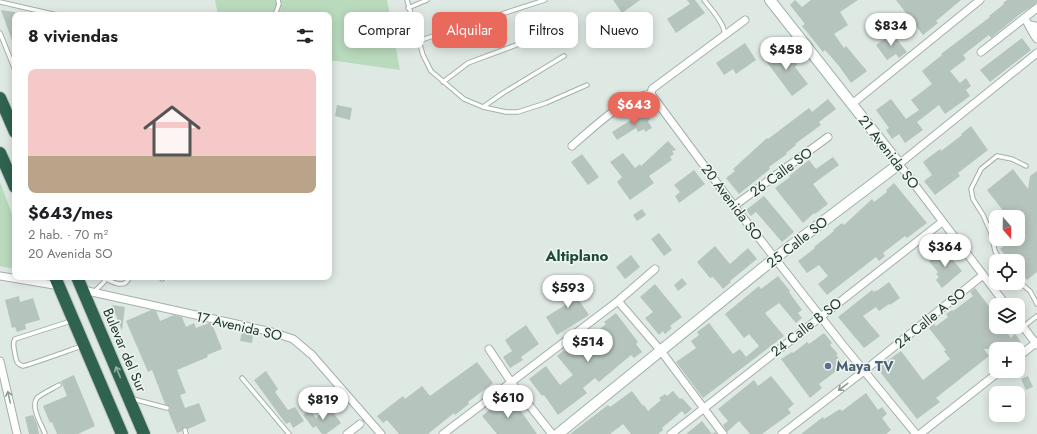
<!DOCTYPE html>
<html lang="es">
<meta charset="utf-8">
<style>
:root{--surface:#fff;--page:#f6f6f6;--text:#202124;--muted:#757577;--accent:#ea695d}
body{margin:0;font-family:Jost,sans-serif;background:var(--page);color:var(--text);height:100vh;display:flex;flex-direction:column;font-size:15px;white-space:nowrap}
*{box-sizing:border-box;margin:0}
p{font-size:13px;color:var(--muted)}
.icon{flex:none;width:22px;height:22px;fill:none;stroke:currentColor;stroke-width:2;stroke-linecap:round;stroke-linejoin:round}
.map{position:relative;flex:1;overflow:hidden}
.sheet{position:absolute;left:12px;top:12px;width:320px;height:268px;display:flex;flex-direction:column;background:var(--surface);border-radius:8px;box-shadow:0 2px 10px #0003}
.sheet>*{flex:none}
.hud{position:absolute;left:344px;top:12px;width:380px;height:36px;display:flex;gap:8px}
.needle{width:26px;rotate:160deg}
.tools{position:absolute;left:989px;top:210px;display:grid;gap:8px}
.tools a{display:grid;place-items:center;width:36px;height:36px;border-radius:8px;background:var(--surface);box-shadow:0 2px 10px #0003;font-size:20px}
.price{position:absolute;translate:-50% -34px;padding:0 9px;border-radius:14px;background:#fff;color:#222;font-size:13px;line-height:26px;filter:drop-shadow(0 1px 2px #0008)}
.price::after{content:'';position:absolute;left:50%;top:24px;width:12px;height:9px;margin-left:-6px;background:inherit;clip-path:polygon(0 0,100% 0,50% 100%)}
.price.on{background:var(--accent);color:#fff}
ul{padding:0;list-style:none}
li{display:grid;align-content:center;gap:8px;height:212px;padding:0 16px}
li span{display:grid;place-items:center;height:124px;border-radius:8px;color:#555}
li>.icon{margin-inline-start:auto}
span .icon{width:72px;height:72px;fill:#fffc;stroke-width:1}
li b{font-size:17px}
h2{display:flex;justify-content:space-between;align-items:center;height:48px;padding:0 16px;font-size:17px}
.tag{padding:0 14px;border-radius:8px;background:var(--surface);box-shadow:0 2px 10px #0003;font-size:14px;line-height:36px}
.tag.on{background:var(--accent);color:#fff}
.map>svg:first-child{display:block}
</style>
<div class="map">
<svg width="1037" height="434" viewBox="0 0 1037 434">
<rect width="100%" height="100%" fill="#dfe9e3"/>
<path fill="#b9dabc" d="M215,0H387L400,70L329,60V15H218Z
M0,182L15,222V269L0,266Z"/>
<path fill="#b5c4bc" d="M613,0H640L622,13Z
M687,0H695L705,13L676,33L667,19L690,4Z
M795,0L802,7L811,0H858L840,12L848,25L834,34L844,48L846,46L867,71L851,83L839,66L825,50L823,52L802,26L805,24L790,5Z
M896,0H961L936,21L938,23L923,35Z
M1007,0H1037V3L1020,14L991,38L989,35L963,55L966,59L950,71L960,83L966,78L971,86L966,90L970,96L945,114L939,105L917,122L923,130L905,143L899,134L892,139L886,130L889,128L876,110L891,99L906,119L919,110L911,100L932,84L922,71L942,55L941,54L990,17L989,16L1004,4L1003,3Z
M1,10L15,12V46H14Z
M892,33L907,52L899,58L896,54L887,60L876,45Z
M1022,38L1031,50L990,82L980,70Z
M745,43L756,60L736,74L733,69L724,75L716,63Z
M776,47L785,59L790,56L797,65L795,67L808,84L792,96L763,57Z
M828,99L836,109L819,122L821,125L795,144L796,145L786,153L787,154L769,167L770,169L739,194L726,178L735,171L733,169L767,138L768,139L809,108L812,112Z
M337,105L352,108L350,120L335,116Z
M645,111L650,119L648,121L652,128L645,132L644,129L638,132L636,128L617,140L612,132Z
M971,126L988,150L958,173L960,176L935,195L924,181L932,175L923,162L940,149L941,151L962,135L961,134Z
M668,141L676,150L672,151L674,154L670,157L672,160L649,176L654,183L630,200L617,182L622,177L610,162L623,153L635,168L640,164L641,166Z
M582,154L599,177L588,185L571,162Z
M833,157L839,165L813,184L828,204L815,214L814,213L803,223L775,188L790,177L789,176L809,160L816,169Z
M1013,169L1028,189L1030,176L1037,171V272L1027,280L1018,269V261H1010L1000,249L1012,239H1018V217H1008L987,190Z
M694,170L705,184L679,203L675,196L680,192L674,185Z
M894,183L927,223L907,238L905,236L883,253L885,256L879,261L876,257L827,295L818,284L828,276L819,265L807,273L798,261L815,248L814,247L834,231L833,230L842,223L844,225L872,199L874,202L887,192L886,190Z
M764,196L794,232L782,242L756,212L751,216L746,210Z
M642,209L646,215L637,221L633,215Z
M659,233L672,250L664,256L651,239Z
M715,246L730,264L748,248L757,259L730,281L731,282L723,289L713,277L710,278L697,262Z
M944,249L962,271L942,288L936,280L939,277L936,274L938,272L929,261Z
M631,255L640,267L625,279L616,267Z
M778,276L790,291L789,292L802,310L798,313L802,318L796,323L779,303L765,313L784,336L703,398L676,362L696,348L691,341L699,335L697,332L709,323L733,354L740,349L746,357L759,346L749,334L744,338L725,314L759,286L761,289Z
M575,277L582,287L574,293L589,315L557,335L546,317L570,302L560,289Z
M682,278L687,284L678,291L674,285Z
M889,282L900,298L890,305L889,304L879,311L876,307L863,316L880,336L864,348L838,317L872,290L874,292L876,290L877,291Z
M655,284L682,317L670,326L672,328L665,334L663,331L659,335L645,318L653,312L640,297Z
M975,288L996,315V327H1003L1011,338L1015,334L1021,342L1013,349H984L989,356L936,398L940,402L917,419L877,368L901,351L923,380L950,359L944,351L946,350L929,328L934,324L936,326L948,317L946,314L952,310L953,311L973,296L970,292Z
M19,296L20,302L33,298L40,320L25,324L26,329L17,332L15,327L12,328L5,300Z
M112,305L125,307L122,331Z
M151,310L156,311L160,321L174,315L182,317L186,327L194,323L196,328L209,323L212,324L222,349L207,355L208,357L177,370L186,393L180,395L185,408L199,403L206,421L188,429L184,427L182,431L177,433L168,411L170,409V407L165,404L152,370L148,372L126,321Z
M616,313L638,342L636,344L642,352L634,358L631,355L599,382L595,378L583,388L587,393L558,415L544,395L542,396L529,379L546,366L560,385L573,375L557,356L564,350L565,352L593,330L595,333L606,324L604,322Z
M526,325L539,344L521,357L523,360L510,368L503,357L512,351L505,340Z
M242,331L253,333L252,343L240,341Z
M824,333L832,343L830,345L838,354L836,355L842,362L837,366L839,369L819,384L822,388L810,398L781,359L792,352L793,353L807,342L809,344Z
M477,362L493,383L468,402L469,404L455,415L454,413L428,434H399L387,420L383,423L377,416L403,396L405,399L422,386L430,396Z
M266,371L278,389L275,392L288,410L295,407L304,421L293,428L290,422L286,424L254,380Z
M74,375L95,426L78,434H57L52,422L50,423L43,406L67,396L61,381Z
M771,376L794,404L788,409L791,413L762,434H750L739,421L727,432L723,425L728,421L718,409L754,380L758,386Z
M1028,376L1033,387L1026,390L1021,379Z
M632,391L643,406L644,405L648,411L661,400L659,398L665,394L667,396L673,391L680,399L682,398L692,409L685,415L682,411L662,428L663,430L658,434H631L623,424L610,434H570L608,405L610,407Z
M866,393L878,410L882,407L887,414L882,418L891,430L886,434H801L823,417L824,419L840,409L842,411Z
M506,394L523,414L537,434H497L482,416L496,405L494,403Z
M329,407L341,423L326,434H322L316,426L313,428L303,415L310,410L316,418Z
M33,415L37,424L39,434H29L25,417Z
M702,421L712,434L715,432L717,434H686Z"/>
<g fill="none" stroke-linecap="round" stroke-linejoin="round">
<g stroke="#a2b0a9" stroke-width="5.5">
<path id="lane" d="M407,0L423,55L431,71L464,99L483,107L506,112H518L546,103L587,85
M704,0C710,8 726,25 724,34
M0,2L57,15
M408,8L427,0
M275,15L279,4L278,0
M0,33L15,70
M418,41L545,0
M443,82L468,63L567,26
M483,107L503,93L564,56
M1001,261L995,251L991,233L983,215L973,199L971,189L981,169L997,156L1012,159L1026,166
M162,277V279
M106,279C114,283 126,289 129,277
M1018,281L1030,291L1037,304
M94,292L104,282L106,277
M71,321L15,339C12,343 14,348 15,354C16,359 16,364 23,366C26,366 73,349 82,346
M1023,327L1037,316
M242,378L289,434
M133,399L167,408
M185,430L186,434
M45,434C42,425 30,407 37,398C41,394 54,388 59,385"/>
</g>
<g stroke="#a2b0a9" stroke-width="9">
<path id="street" d="M1024,18C1030,25 1031,32 1037,39
M745,20L652,89L651,94L734,206L842,344L916,434
M1030,25L1035,26L1037,29
M981,52L1037,8
M852,104L980,0
M572,146C593,128 624,97 651,94
M734,206L828,137
M0,276L60,286
M83,290L272,332L293,339L312,355L381,434
M618,301L661,351L723,434
M1006,305L899,164L1037,53
M1018,320L1037,345
M489,349L511,382L552,434
M1018,357L1037,342
M0,361L17,434
M347,434L360,424
M443,434L618,301L655,269
M671,434L942,222
M782,434L864,371L983,275
M920,434L1000,371"/>
</g>
<g stroke="#9fb4a9" stroke-width="12">
<path id="secondary" d="M558,434L775,258L899,164L770,0"/>
</g>
<g stroke="#bcc3c0" stroke-width="14">
<path id="highway" d="M0,98L15,132
M0,153L15,187
M55,277L122,434
M77,277L144,434"/>
</g>
<use href="#lane" stroke="#fff" stroke-width="3.5"/>
<use href="#street" stroke="#fff" stroke-width="7"/>
<use href="#secondary" stroke="#fff" stroke-width="10"/>
<use href="#highway" stroke="#2f634f" stroke-width="12"/>
</g>
<defs><path id="oneway-shaft" d="M-6 0H5M1.5-3L5.5 0L1.5 3" fill="none" stroke-width="1.6" stroke-linecap="round" stroke-linejoin="round"/></defs>
<use stroke="#8faca0" href="#oneway-shaft" transform="translate(118 372) rotate(-113)"/>
<g stroke="#909c96">
<use href="#oneway-shaft" transform="translate(843 387) rotate(143)"/>
<use href="#oneway-shaft" transform="translate(9 397) rotate(-103)"/>
</g>
<circle fill="#5c6f8a" stroke="#eff6f1" stroke-width="1.5" cx="828" cy="366" r="4"/>
<g text-anchor="middle" dominant-baseline="central" stroke-width="3" stroke-linejoin="round" paint-order="stroke">
<g font-size="14" fill="#21382e" stroke="#eff6f1">
<text transform="translate(889 152) rotate(52)">21 Avenida SO</text>
<text transform="translate(781 172) rotate(-36)">26 Calle SO</text>
<text transform="translate(732 202) rotate(53)">20 Avenida SO</text>
<text transform="translate(797 242) rotate(-38)">25 Calle SO</text>
<text transform="translate(930 318) rotate(-39)">24 Calle A SO</text>
<text transform="translate(239 326) rotate(13)">17 Avenida SO</text>
<text transform="translate(806 327) rotate(-38)">24 Calle B SO</text>
<text transform="translate(125 350) rotate(67)">Bulevar del Sur</text>
</g>
<g font-size="14" font-weight="bold" fill="#4e5e75" stroke="#eff6f1" text-anchor="start">
<text x="836" y="366">Maya TV</text>
</g>
<g font-size="15" font-weight="bold" fill="#1f4938" stroke="#eff6f1">
<text x="577" y="256">Altiplano</text>
</g>
</g>
</svg>
<div class="tools">
<a><svg class="needle" viewBox="-14 -14 28 28"><path d="M0-13l5 13h-10z" fill="#e53935"/><path d="M0 13l5-13h-10z" fill="#757577"/></svg></a>
<a><svg class="icon" aria-label="locate" viewBox="0 0 24 24"><circle cx="12" cy="12" r="6"/><path d="M12 2v4M12 18v4M2 12h4M18 12h4"/></svg></a>
<a><svg class="icon" aria-label="layers" viewBox="0 0 24 24"><path d="M12 4l9 5-9 5-9-5zM3 14l9 5 9-5"/></svg></a>
<a>+</a>
<a>−</a>
</div>
<b class="price" style="left:891px;top:47px">$834</b>
<b class="price" style="left:786px;top:71px">$458</b>
<b class="price on" style="left:634px;top:126px">$643</b>
<b class="price" style="left:945px;top:268px">$364</b>
<b class="price" style="left:568px;top:309px">$593</b>
<b class="price" style="left:588px;top:363px">$514</b>
<b class="price" style="left:508px;top:419px">$610</b>
<b class="price" style="left:323px;top:421px">$819</b>
<div class="hud">
<a class="tag">Comprar</a>
<a class="tag on">Alquilar</a>
<a class="tag">Filtros</a>
<a class="tag">Nuevo</a>
</div>
<section class="sheet">
<h2>8 viviendas<svg class="icon" aria-label="filters" viewBox="0 0 24 24"><path d="M4 7h16M4 17h16"/><circle cx="9" cy="7" r="2"/><circle cx="15" cy="17" r="2"/></svg></h2>
<ul>
<li><span style="background:linear-gradient(#f6c9c9 70%,#b9a48a 0)"><svg class="icon" aria-label="home" viewBox="0 0 24 24"><path d="M3 11l9-7 9 7M6 9v11h12V9"/></svg></span><div><b>$643/mes</b><p>2 hab. · 70 m²</p><p>20 Avenida SO</p></div></li>
</ul>
</section>
</div>
